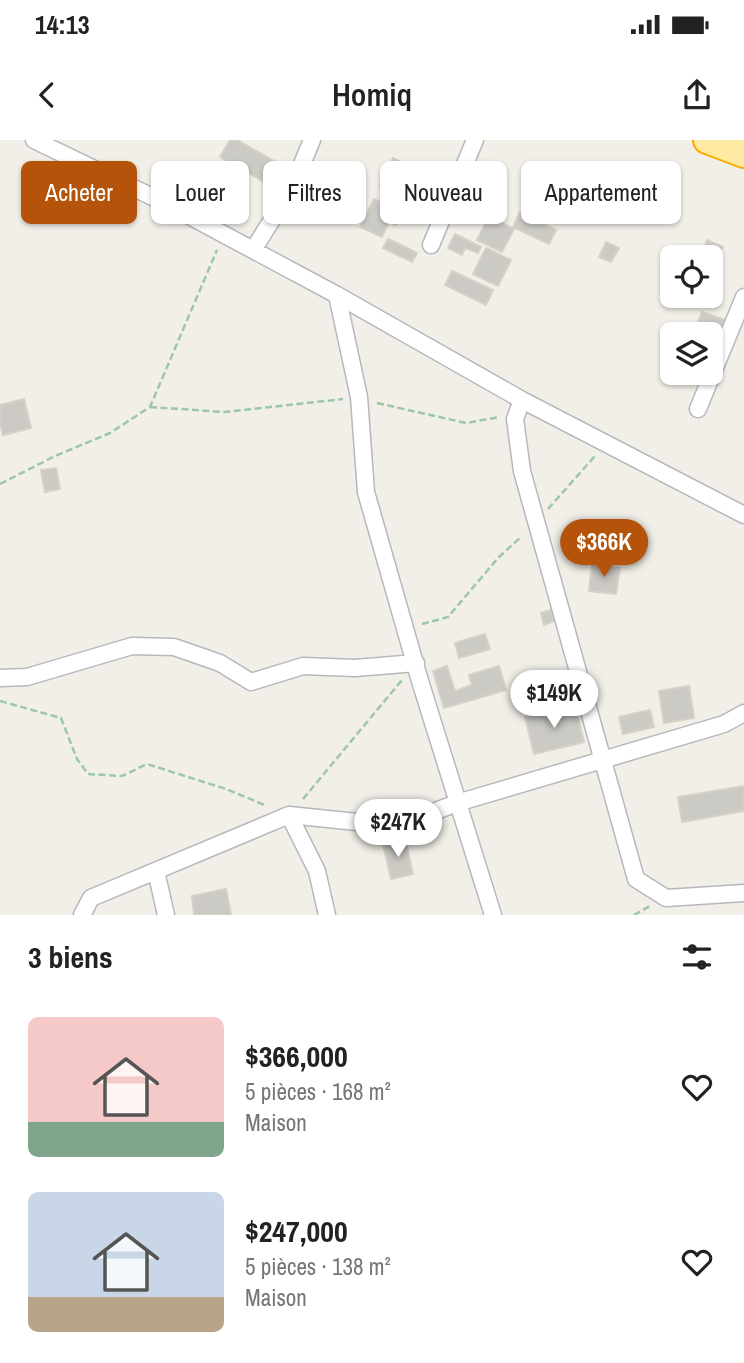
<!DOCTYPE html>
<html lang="fr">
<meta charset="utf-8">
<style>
:root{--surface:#fff;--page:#f2f2f2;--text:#222;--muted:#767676;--accent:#b45309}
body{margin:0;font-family:"Archivo Narrow",sans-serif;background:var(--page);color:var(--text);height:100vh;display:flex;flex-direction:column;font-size:26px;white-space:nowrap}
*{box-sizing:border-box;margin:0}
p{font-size:23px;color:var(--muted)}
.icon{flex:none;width:38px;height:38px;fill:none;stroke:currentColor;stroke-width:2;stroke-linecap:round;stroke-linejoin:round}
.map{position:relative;height:775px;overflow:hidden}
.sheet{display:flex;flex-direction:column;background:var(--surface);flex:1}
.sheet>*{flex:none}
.top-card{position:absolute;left:21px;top:21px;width:704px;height:63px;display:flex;gap:14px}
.buttons{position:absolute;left:660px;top:105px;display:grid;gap:14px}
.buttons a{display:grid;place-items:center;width:63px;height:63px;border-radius:10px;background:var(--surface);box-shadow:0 2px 5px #0004;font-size:35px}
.price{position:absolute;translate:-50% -60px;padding:0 16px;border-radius:24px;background:#fff;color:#222;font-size:23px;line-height:46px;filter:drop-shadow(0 2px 4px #0008)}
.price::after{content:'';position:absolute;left:50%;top:42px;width:21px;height:16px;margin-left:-10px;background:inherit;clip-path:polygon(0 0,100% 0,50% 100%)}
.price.selected{background:var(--accent);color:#fff}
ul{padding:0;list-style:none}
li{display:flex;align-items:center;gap:21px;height:175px;padding:0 28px}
li span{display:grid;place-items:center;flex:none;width:196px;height:140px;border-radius:10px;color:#555}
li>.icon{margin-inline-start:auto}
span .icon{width:84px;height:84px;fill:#fffc;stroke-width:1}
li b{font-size:30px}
h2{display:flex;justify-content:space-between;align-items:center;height:84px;padding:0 28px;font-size:30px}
.pill{padding:0 24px;border-radius:10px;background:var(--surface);box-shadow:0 2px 5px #0004;font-size:24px;line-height:63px}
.pill.selected{background:var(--accent);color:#fff}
.status{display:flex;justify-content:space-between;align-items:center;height:49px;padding:0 35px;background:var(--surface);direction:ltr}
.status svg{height:19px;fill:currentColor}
header{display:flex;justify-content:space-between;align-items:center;height:91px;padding:0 28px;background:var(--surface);font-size:32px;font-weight:600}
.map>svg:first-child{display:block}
</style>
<div class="status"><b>14:13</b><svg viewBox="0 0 49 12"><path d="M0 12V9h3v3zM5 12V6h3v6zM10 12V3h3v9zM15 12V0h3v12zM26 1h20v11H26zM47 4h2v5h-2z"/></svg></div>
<header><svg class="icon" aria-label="back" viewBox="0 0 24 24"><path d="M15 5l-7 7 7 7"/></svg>Homiq<svg class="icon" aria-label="share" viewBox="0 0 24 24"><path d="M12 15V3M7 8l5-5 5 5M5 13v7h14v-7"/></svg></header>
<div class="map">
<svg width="744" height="775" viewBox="0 0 744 775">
<rect width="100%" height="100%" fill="#f1efe8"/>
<path fill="#cccac5" stroke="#d6d1c6" stroke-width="2" d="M230,0H237L286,28L275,48L220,17Z
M393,18L422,32L409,59L380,45Z
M630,33L649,42L643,55L623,46Z
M413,58L436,69L430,82L407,70Z
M374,59L402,73L396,85L389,82L382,97L360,87Z
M520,72L556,90L549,104L513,87Z
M489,76L514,89L502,112L477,100Z
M455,94L481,107L478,113L465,108L462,115L448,108Z
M388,99L417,113L412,122L383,108Z
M707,100L723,107L712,127L710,117H701Z
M606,102L619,108L611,122L599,117Z
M486,108L511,120L498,146L473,134Z
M666,128L672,129V148H663Z
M452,131L493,150L486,165L445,145Z
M702,172L726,180L712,212L710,194H693Z
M24,259L31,288L3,295L0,283V265Z
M56,328L60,349L45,352L41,330Z
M592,425L620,428L616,454L589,451Z
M551,470L554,481L544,485L541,473Z
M485,494L490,509L459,518L455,503Z
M447,526L455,551L472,545L469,535L499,526L506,550L444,568L433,531Z
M689,546L694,578L664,583L659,551Z
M537,549L539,562L525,564L523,551Z
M575,565L584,602L534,614L525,577Z
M650,570L654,587L623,594L619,577Z
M744,646V671L682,682L678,657Z
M405,699L413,734L391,739L383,704Z
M226,749L231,775H194L192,756Z"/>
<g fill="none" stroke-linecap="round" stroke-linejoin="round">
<g stroke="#b5b8bc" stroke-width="19">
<path id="minor" d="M34,0L167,64L337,155L522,260L744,375
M431,105L475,0
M253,110L292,48L312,0
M337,155L359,257L366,352L420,541L493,775
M522,260L515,279L522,331L636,739L666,758L744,753
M698,269L744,157
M0,538L27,537L132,506L174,507L220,523L251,542L303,526L355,528L416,523
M289,675L317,731L327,775
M156,731L166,775
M82,775L91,758L289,675L396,686L457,663L724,584L744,573"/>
</g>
<g stroke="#f9ab00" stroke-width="30">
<path id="trunk" d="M707,0L744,14"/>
</g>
<path stroke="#9cc7a9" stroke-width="2.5" stroke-dasharray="7 3.5" stroke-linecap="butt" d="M377,263L466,283L500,277
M150,267L225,272L343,259
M0,344L55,316L110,293L150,267L217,110
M548,369L595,316
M422,484L448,477L498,418L522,396
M0,561L61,578L77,619L88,634L122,636L147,624L226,649L267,666
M303,659L402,540
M634,775L650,766"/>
<use href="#minor" stroke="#fff" stroke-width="16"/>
<use href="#trunk" stroke="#feeaa1" stroke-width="26"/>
</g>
</svg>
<div class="buttons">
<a><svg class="icon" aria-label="locate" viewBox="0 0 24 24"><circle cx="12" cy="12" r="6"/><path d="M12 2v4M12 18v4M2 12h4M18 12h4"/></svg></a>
<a><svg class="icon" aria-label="layers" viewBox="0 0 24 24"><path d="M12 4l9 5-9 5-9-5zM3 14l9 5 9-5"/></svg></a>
</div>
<b class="price selected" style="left:604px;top:439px">$366K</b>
<b class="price" style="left:554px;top:590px">$149K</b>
<b class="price" style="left:398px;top:719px">$247K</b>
<div class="top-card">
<a class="pill selected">Acheter</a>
<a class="pill">Louer</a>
<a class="pill">Filtres</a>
<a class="pill">Nouveau</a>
<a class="pill">Appartement</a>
</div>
</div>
<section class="sheet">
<h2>3 biens<svg class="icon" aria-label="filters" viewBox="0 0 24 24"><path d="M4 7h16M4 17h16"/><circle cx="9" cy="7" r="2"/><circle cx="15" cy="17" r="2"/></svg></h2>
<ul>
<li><span style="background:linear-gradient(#f6c9c9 75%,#7fa58c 0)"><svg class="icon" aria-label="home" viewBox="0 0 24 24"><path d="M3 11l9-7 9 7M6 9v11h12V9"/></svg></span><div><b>$366,000</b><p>5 pièces · 168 m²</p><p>Maison</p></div><svg class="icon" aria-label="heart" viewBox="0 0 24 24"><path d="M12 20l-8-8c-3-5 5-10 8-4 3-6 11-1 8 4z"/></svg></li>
<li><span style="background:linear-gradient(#c9d6e8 75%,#b9a48a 0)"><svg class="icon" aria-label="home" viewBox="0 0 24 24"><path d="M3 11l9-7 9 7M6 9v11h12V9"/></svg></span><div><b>$247,000</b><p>5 pièces · 138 m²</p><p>Maison</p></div><svg class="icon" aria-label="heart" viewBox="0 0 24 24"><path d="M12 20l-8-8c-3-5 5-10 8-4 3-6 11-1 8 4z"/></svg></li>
</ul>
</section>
